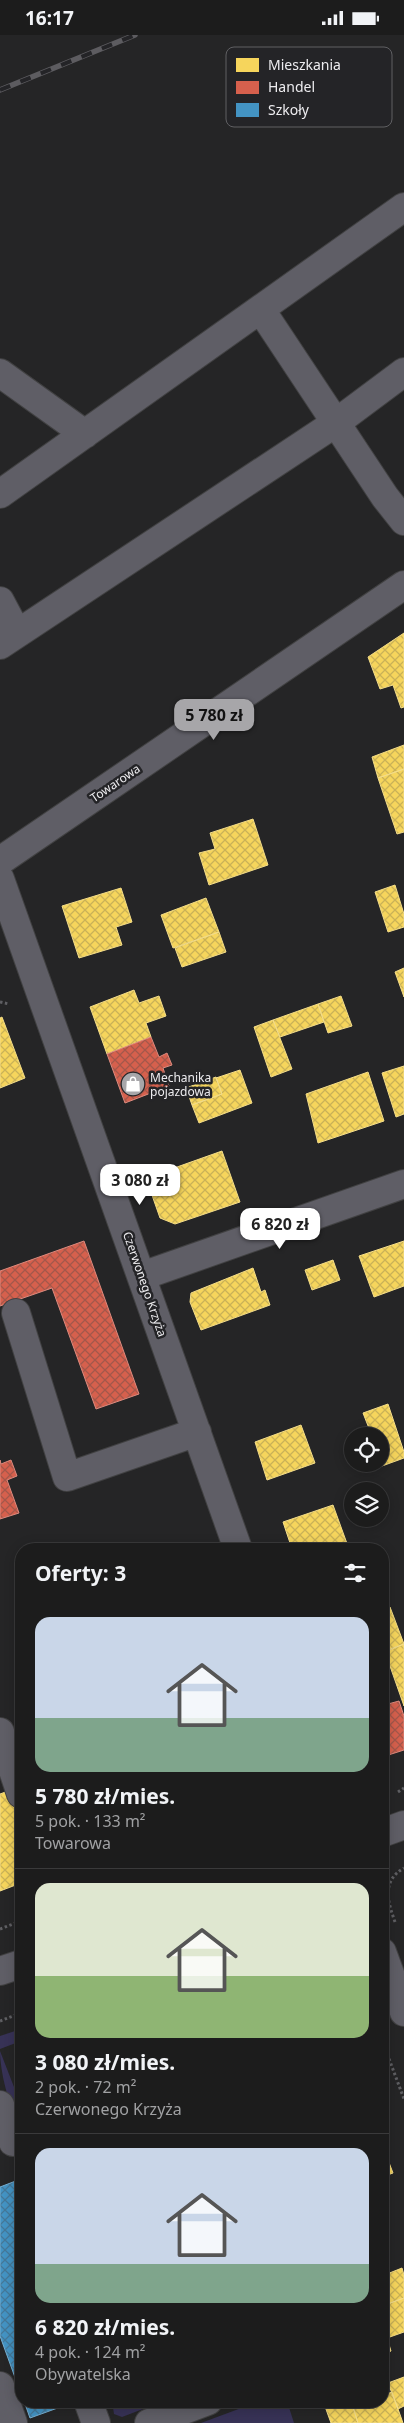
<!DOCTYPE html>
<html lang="pl">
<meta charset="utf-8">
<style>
:root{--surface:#1c1c1c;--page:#252525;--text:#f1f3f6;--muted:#a0a1a3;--line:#3a3a3b;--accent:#a7a6a9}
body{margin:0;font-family:"Noto Sans",sans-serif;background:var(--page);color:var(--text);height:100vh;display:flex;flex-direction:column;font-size:19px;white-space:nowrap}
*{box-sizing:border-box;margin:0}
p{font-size:16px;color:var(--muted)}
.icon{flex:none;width:28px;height:28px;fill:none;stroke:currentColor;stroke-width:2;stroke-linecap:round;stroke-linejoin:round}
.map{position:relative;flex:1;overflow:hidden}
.drawer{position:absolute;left:15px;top:1508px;width:374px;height:865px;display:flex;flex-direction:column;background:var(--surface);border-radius:20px;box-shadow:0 2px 12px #0003,0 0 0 1px var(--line)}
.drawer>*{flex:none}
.tools{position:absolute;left:344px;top:1392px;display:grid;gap:10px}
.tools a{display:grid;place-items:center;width:45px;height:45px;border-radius:50%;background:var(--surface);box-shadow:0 2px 12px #0003,0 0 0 1px var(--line);font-size:25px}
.price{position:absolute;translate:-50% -42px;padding:0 11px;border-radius:10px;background:#fff;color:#222;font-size:16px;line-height:32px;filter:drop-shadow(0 1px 2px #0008)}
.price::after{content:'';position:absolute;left:50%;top:30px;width:15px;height:11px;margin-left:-8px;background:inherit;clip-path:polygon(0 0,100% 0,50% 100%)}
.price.selected{background:var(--accent);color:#111}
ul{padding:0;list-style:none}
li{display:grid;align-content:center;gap:10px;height:265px;padding:0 20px}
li+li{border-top:1px solid var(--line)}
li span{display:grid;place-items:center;height:155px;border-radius:15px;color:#555}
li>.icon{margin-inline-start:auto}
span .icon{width:90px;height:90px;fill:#fffc;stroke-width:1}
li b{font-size:21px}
h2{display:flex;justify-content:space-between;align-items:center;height:60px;padding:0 20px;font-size:21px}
.status{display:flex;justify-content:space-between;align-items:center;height:35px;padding:0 25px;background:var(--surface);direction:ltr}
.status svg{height:14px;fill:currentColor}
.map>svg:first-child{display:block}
</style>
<div class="status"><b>16:17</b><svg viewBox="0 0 49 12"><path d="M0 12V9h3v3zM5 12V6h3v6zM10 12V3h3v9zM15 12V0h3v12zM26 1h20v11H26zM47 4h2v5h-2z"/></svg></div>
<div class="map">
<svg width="404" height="2388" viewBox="0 0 404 2388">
<defs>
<pattern id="homes-cross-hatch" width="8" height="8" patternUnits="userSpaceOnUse" patternTransform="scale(1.25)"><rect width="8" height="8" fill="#f6d55c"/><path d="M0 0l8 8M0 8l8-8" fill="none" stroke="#cab257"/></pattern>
<pattern id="shops-cross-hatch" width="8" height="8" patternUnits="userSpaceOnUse" patternTransform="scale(1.25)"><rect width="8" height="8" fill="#d6604d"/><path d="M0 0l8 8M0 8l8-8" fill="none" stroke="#a4574b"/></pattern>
<pattern id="schools-cross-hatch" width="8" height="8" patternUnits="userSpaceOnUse" patternTransform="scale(1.25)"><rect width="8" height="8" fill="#4393c3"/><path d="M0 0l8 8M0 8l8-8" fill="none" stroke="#447898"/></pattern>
</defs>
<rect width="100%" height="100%" fill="#252526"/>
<path fill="#373256" d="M21,1994V2006L0,2014V2001Z
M0,2016L21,2070V2086C8,2074 0,2034 0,2016Z
M112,2366H164L122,2382L114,2379Z
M260,2366H287L294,2388H201Z"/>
<path fill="url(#homes-cross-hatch)" stroke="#f3dc88" d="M404,598V672L401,673L393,650L380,654L368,622Z
M404,710V734L378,743L372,722Z
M404,734V797L397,799L378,743Z
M253,784L268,830L209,850L199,818L215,814L210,798Z
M395,850L404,879V892L388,897L375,857Z
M121,853L132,887L116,892L122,910L79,923L62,871Z
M206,863L219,897L173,913L161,880Z
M219,897L226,917L182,932L175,913Z
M404,933V962L395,937Z
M134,955L139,968L159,961L166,981L146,988L151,1002L107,1019L90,972Z
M341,961L352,991L328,998L318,969Z
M318,969L324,987L280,1002L273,985Z
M2,982L25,1043L0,1053V983Z
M273,985L292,1034L271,1042L254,992Z
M404,1031V1079L396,1082L382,1038Z
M240,1035L252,1068L199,1088L192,1070L222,1059L216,1043Z
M368,1037L384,1086L318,1108L306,1059Z
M216,1042L222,1059L192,1070L186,1053Z
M222,1116L240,1167L175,1189L160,1183L146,1143Z
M404,1206V1251L374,1262L359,1221Z
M333,1225L340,1245L312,1255L305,1235Z
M253,1233L261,1257L265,1255L270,1270L201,1295L190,1267L191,1258Z
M388,1369L404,1417V1423L382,1431L380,1401H372L363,1378Z
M301,1390L315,1428L267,1445L255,1407Z
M333,1470L349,1514H292L283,1487Z
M390,1572L404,1609L382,1617V1575Z
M404,1609V1671L385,1617Z
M11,1755L21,1785V1848L0,1856V1759Z
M385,2117L393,2138L382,2142V2118Z
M402,2233L404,2240V2263L382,2271V2241Z
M404,2263V2297L387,2303L391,2316L382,2320V2271Z
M404,2342V2371L398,2374L388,2348Z
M392,2357L403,2388H358L353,2372L367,2366H382V2360Z
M323,2366H351L358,2388H331Z"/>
<path fill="url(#shops-cross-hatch)" stroke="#dd8a7e" d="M151,1002L159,1022L167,1018L172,1030L163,1033L169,1051L125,1068L107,1019Z
M84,1206L139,1359L96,1374L52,1253L0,1271V1236Z
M0,1425L1,1429L11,1425L17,1441L7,1445L19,1478L0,1484Z
M382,1657L388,1669L399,1666L404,1681V1715L382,1722Z"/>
<path fill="url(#schools-cross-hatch)" stroke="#76aed0" d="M21,2144V2359L0,2301V2152Z
M24,2366H77L30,2383Z"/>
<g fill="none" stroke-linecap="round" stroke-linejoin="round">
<g stroke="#414142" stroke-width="30">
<path id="minor" d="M261,275L385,462L404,486
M0,338L85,399
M0,459L404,172
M0,566L17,598
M0,610L337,387L404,337
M0,826L404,550
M0,844L238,1514
M142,1241L404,1149
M16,1278L67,1442L197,1397
M0,1697L21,1759
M382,1798L404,1790
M382,1917L404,1977
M0,1936L21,1929
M0,2070L13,2107L21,2104
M0,2351L13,2388
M88,2366L96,2388
M149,2388L208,2366"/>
</g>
<path stroke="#5f5f63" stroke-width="3" stroke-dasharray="2.5 2.5" stroke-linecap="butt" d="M0,967L9,969
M398,1757L404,1753
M382,1854L388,1852
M395,1887C388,1867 381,1846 404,1833
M0,1894L21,1886
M0,1986L21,1978
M382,2005L404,2064"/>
<use href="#minor" stroke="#5f5e66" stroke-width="28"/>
<g stroke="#5d5c60" stroke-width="5.5">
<path id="rail" d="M0,55L135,0"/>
</g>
<use href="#rail" stroke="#242427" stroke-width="4" stroke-dasharray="11" stroke-linecap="butt"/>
</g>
<defs>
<g id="shop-disc" transform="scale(1.25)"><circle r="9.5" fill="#a7a6a9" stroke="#242427"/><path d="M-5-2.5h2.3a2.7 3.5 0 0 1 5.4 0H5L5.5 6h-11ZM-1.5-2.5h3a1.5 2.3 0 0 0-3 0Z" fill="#fff"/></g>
</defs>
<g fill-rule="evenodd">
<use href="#shop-disc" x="133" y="1049"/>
</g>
<g text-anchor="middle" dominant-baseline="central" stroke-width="5" stroke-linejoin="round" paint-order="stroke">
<g font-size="12" fill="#edecef" stroke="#242427">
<text transform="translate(115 748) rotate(-34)">Towarowa</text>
<text transform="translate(145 1249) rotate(71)">Czerwonego Krzyża</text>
</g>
<g font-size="12" fill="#edecef" stroke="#242427" text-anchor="start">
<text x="150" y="1042">Mechanika<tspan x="150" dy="14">pojazdowa</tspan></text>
</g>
</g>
<rect x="226" y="12" width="166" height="80" rx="8" fill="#242427" stroke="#606063" stroke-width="1"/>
<rect x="236" y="23" width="23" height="14" fill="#f6d55c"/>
<rect x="236" y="46" width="23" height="13" fill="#d6604d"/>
<rect x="236" y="68" width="23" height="14" fill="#4393c3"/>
<g font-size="14" fill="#edecef">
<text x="268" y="35">Mieszkania</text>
<text x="268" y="57">Handel</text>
<text x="268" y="80">Szkoły</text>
</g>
</svg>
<div class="tools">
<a><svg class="icon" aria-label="locate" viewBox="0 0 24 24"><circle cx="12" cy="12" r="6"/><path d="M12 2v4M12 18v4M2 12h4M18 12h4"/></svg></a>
<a><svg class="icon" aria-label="layers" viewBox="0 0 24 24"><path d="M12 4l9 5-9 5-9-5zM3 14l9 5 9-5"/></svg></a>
</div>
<b class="price selected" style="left:214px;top:706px">5 780 zł</b>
<b class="price" style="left:140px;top:1171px">3 080 zł</b>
<b class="price" style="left:280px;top:1215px">6 820 zł</b>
<section class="drawer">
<h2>Oferty: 3<svg class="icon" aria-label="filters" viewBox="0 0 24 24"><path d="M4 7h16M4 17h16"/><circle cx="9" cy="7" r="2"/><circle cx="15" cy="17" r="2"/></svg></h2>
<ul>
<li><span style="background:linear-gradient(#c9d6e8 65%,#7fa58c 0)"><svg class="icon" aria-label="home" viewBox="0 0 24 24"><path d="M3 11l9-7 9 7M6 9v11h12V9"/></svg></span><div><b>5 780 zł/mies.</b><p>5 pok. · 133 m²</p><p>Towarowa</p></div></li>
<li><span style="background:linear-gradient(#dfe7d0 60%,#8fb573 0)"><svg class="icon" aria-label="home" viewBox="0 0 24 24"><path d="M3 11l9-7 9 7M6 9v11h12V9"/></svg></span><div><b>3 080 zł/mies.</b><p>2 pok. · 72 m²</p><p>Czerwonego Krzyża</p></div></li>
<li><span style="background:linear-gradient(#c9d6e8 75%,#7fa58c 0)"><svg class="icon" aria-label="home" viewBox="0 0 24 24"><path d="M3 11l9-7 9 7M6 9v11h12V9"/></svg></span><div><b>6 820 zł/mies.</b><p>4 pok. · 124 m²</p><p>Obywatelska</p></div></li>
</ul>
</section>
</div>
